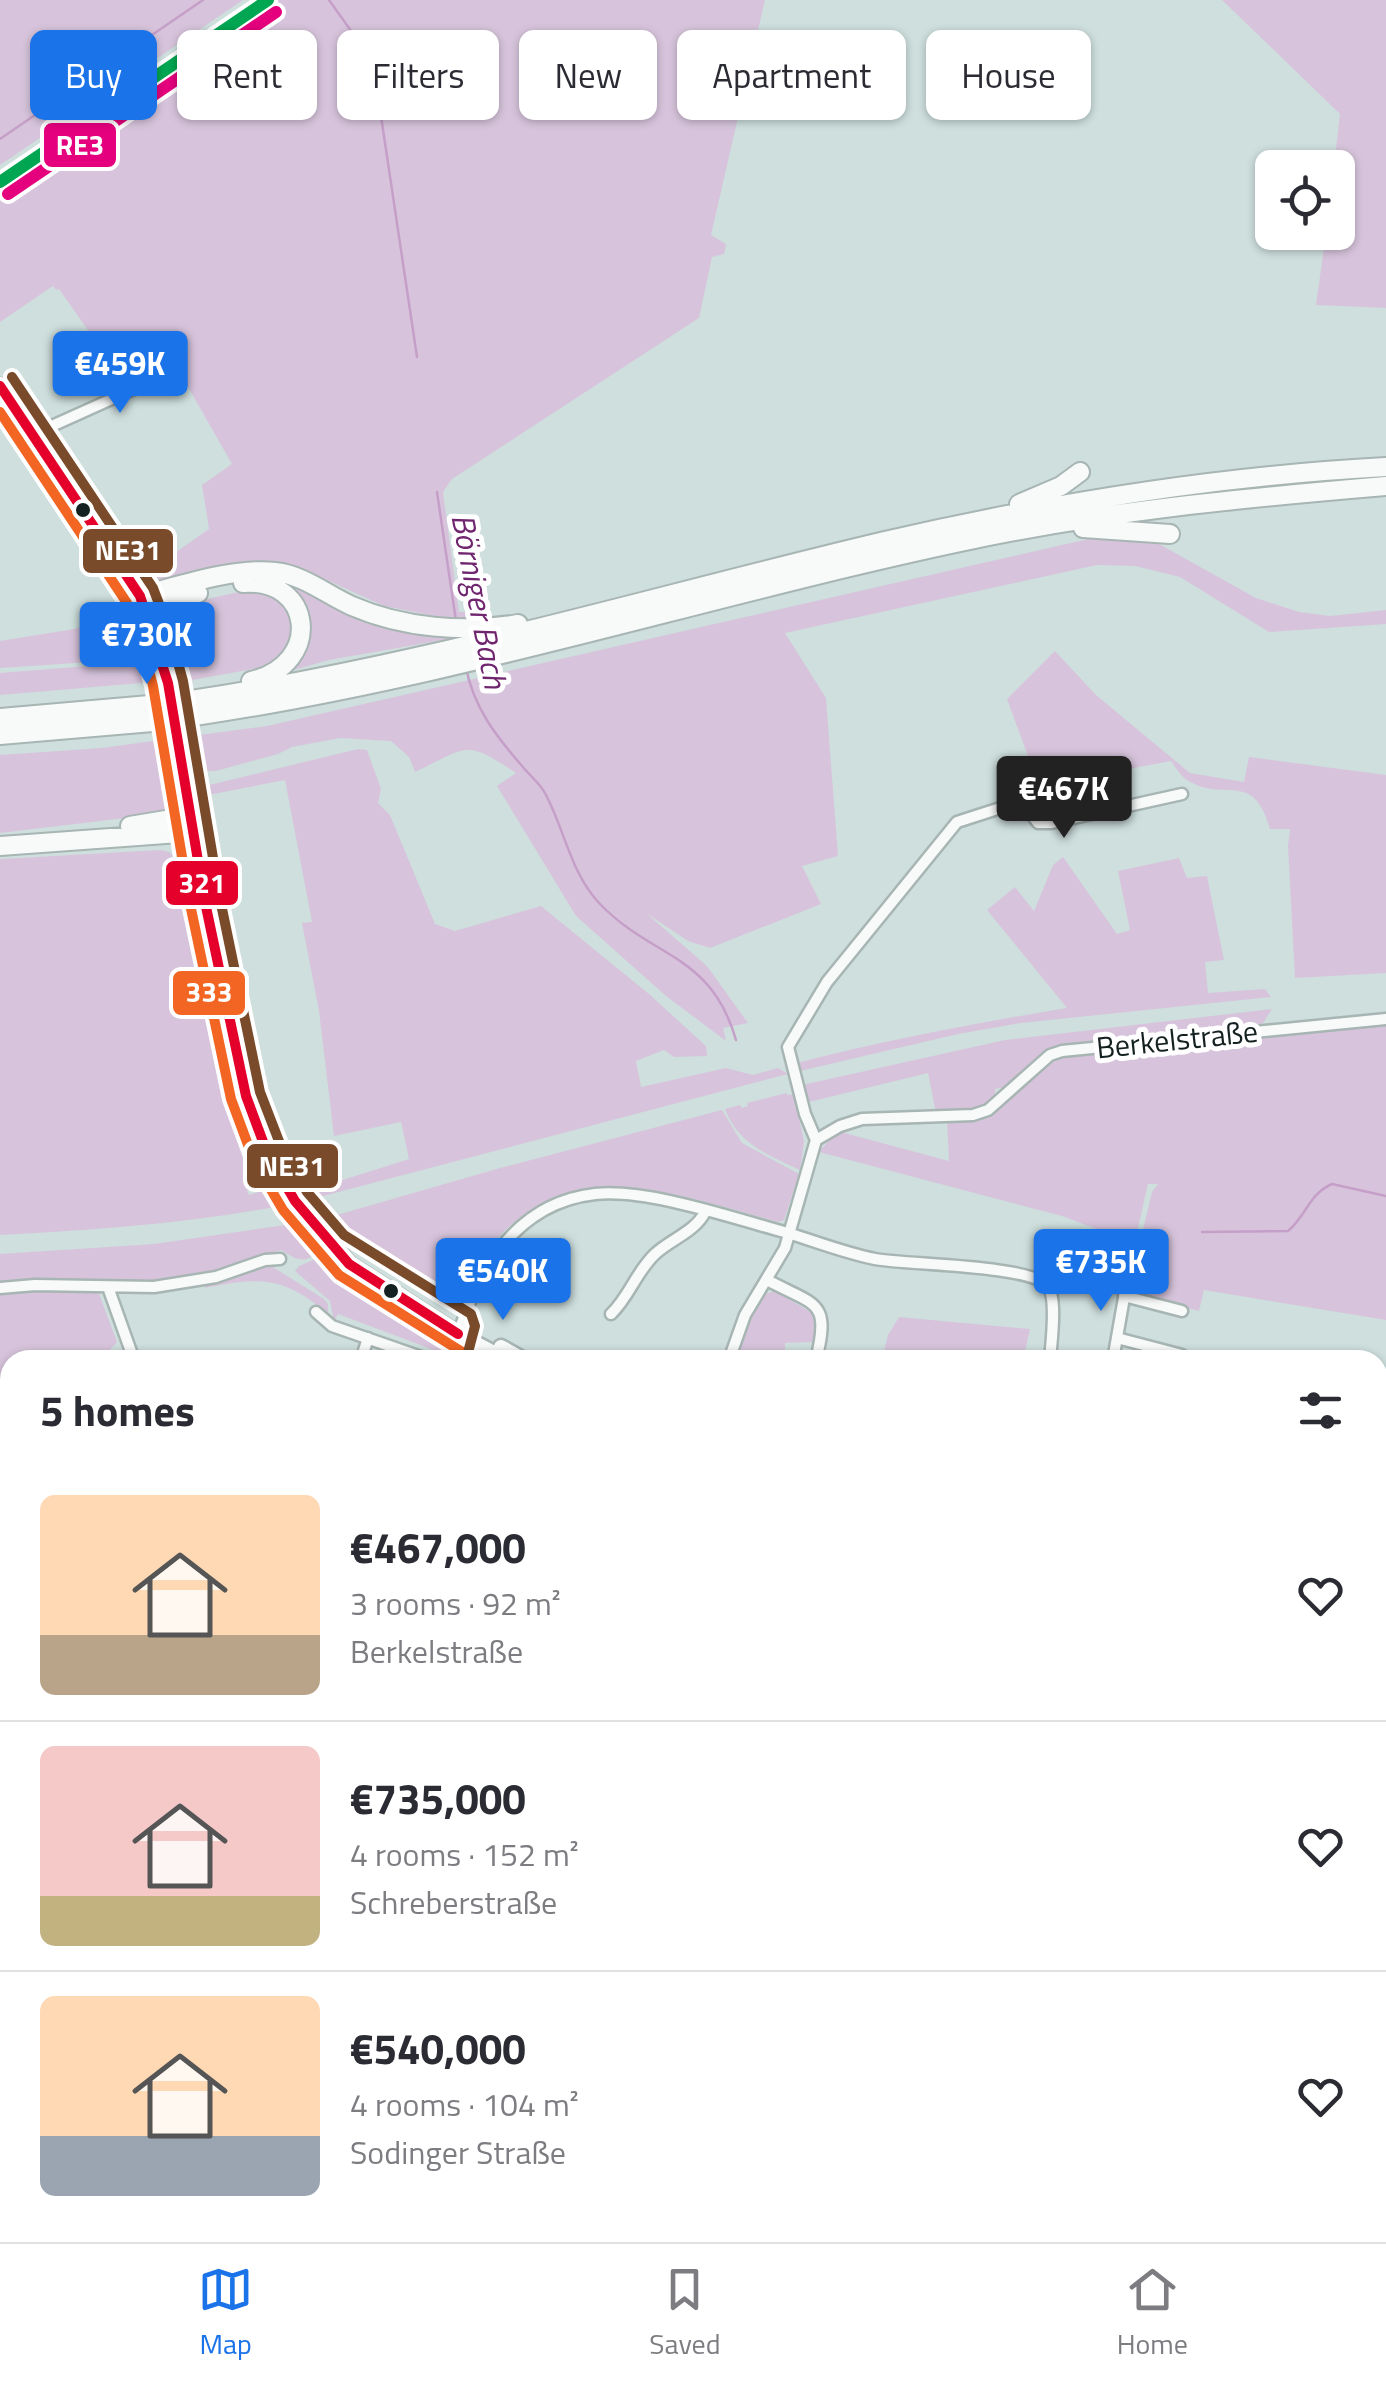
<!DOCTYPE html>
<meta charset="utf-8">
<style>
:root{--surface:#fff;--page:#f2f2f3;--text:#2b2b33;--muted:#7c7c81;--line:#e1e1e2;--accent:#1a73e8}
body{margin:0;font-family:"Titillium Web",sans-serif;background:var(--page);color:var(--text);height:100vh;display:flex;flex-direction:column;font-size:38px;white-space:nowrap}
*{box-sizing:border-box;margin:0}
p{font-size:32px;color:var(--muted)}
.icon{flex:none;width:55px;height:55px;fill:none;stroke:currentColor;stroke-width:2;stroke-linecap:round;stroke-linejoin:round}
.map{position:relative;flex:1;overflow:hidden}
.details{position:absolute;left:0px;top:1350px;width:1388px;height:892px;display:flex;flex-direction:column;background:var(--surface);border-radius:30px 30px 0 0;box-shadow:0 2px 8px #0004}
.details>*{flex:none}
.top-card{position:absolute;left:30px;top:30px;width:1328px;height:90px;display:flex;gap:20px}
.controls{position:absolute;left:1255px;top:150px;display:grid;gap:20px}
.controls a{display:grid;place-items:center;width:100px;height:100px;border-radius:15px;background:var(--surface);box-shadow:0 2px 8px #0004;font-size:50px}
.price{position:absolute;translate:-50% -85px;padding:0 22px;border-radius:10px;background:var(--accent);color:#fff;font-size:32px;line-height:65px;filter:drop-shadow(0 2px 5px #0008)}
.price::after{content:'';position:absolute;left:50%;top:60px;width:30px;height:22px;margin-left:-15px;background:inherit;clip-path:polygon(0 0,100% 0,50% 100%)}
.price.selected{background:#222;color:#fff}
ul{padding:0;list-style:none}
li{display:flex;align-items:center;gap:30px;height:250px;padding:0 40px}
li+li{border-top:2px solid var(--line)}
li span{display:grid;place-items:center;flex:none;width:280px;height:200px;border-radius:15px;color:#555}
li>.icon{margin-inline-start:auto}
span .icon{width:120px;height:120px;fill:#fffc;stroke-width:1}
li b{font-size:42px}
h2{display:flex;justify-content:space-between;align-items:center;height:120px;padding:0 40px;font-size:42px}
.chip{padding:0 35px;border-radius:15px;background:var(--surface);box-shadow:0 2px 8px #0004;font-size:35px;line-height:90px}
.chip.selected{background:var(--accent);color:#fff}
.tab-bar{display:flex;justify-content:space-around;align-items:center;height:140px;border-top:2px solid var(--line);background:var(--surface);font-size:28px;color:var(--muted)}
.tab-bar a{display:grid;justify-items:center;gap:5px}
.tab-bar .selected{color:var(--accent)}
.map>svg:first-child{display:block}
</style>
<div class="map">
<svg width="1386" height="2242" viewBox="0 0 1386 2242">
<rect width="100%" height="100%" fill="#cedfdd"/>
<path fill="#d7c4dc" d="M0,0H243L0,165Z
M279,0H765L711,235L726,244L724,254L712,257L699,318L452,479L443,492L459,612H465L466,618H445L384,606L296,566L277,562L242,563L158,582L143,575L209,529L202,485L232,464L180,373L183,361L144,383L136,365L114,374L104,360L114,352L105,339L97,343L59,289L56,290L53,286L0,322V188Z
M1222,0H1386V308L1316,305L1326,233L1338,232V168L1334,167L1340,114Z
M1097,537L1159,544L1256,598L1299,612L1330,616L1386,610V624L1269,632L1180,577L1135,566L1097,565L785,633L826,698L838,856L802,866L821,904L710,948L688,941L646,913L707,966L748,1023L723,1028L726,1041L666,996L576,916L497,786L516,773C465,739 469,746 415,772L409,757L391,741L340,738L292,747L278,754L216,771H208L194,762L191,736L267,726Z
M266,575L447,631L449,639L329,660L290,671L304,622Z
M243,591C275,591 291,606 293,638L276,665L181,682C167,599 162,610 243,591Z
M132,610L150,658L0,668V641L74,629Z
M1055,651L1096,695L1190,773L1244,782L1249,757L1386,775V973L1295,978L1288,846L1290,829H1270C1253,768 1225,804 1187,780C1181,776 1175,767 1171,761L1039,786L1007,699Z
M151,661L153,682L0,695V673Z
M167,739L173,789L167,813L0,833V755L102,748Z
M358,749L367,750L381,789L378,803L390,815L435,924L455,931L541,906L649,994L706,1046L707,1056L674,1057L664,1050L636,1061L641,1087L726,1068L753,1075L778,1068L788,1074L308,1200L305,1196L314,1189L409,1159L401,1122L334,1136L319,1011L302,923L312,922L285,780L198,797L197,788Z
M160,850L169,852L176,859L197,918L232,1083L259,1160V1178L247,1191L249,1195L271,1188L285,1205C192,1223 95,1230 0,1235V859Z
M1063,857L1117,934L1130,930L1118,871L1179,858L1187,878L1207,876L1224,960L1205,962L1208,993L1265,989L1271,997L1021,1023L958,1034L800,1071L797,1063C886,1040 976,1023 1067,1008L987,910L1015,887L1034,911L1053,865Z
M1272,1009L1263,1023L1248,1028L1061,1048L1010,1086L995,1089V1100L982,1109L936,1113L928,1073L809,1102L802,1085L1005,1040Z
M1386,1022V1320L1204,1290L1199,1311L1128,1293L1152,1192L1158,1184H1148L1138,1228L1131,1242L1062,1216L819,1152L837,1131L949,1161L947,1119L974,1118L1050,1059L1063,1054Z
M786,1093L788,1095L794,1094L804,1142L800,1170C769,1156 737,1143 725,1109L740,1105L742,1108L748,1106L747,1103Z
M722,1110L742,1143L799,1174L784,1220L778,1222C676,1194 564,1150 487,1251C475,1267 465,1300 445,1304C420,1299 407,1278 387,1264C360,1245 347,1246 323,1219L500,1168Z
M299,1223L320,1248C306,1266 297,1260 281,1250L217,1273L159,1284L0,1285V1254L154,1244Z
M327,1254C339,1265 346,1280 358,1290C381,1310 443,1315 442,1353L338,1314L334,1321L330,1301L295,1271L299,1266Z
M268,1264L324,1299L328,1304V1314C283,1276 261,1277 205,1288L206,1284Z
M22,1288L98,1291L117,1342L101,1360H10V1414L0,1417V1293Z
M775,1291L817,1316L818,1325L814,1342L785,1343V1360H733L746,1323L762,1295Z
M899,1317L1030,1329L1023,1360H882L888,1335Z
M10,1775V1957H7L8,1902H0V1776Z"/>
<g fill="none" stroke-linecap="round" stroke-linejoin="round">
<path stroke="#c69fc9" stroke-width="2.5" d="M329,0L359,42L375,76L417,357
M0,139L203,0
M437,492L456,621
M466,668C474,708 496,736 522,766C530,776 540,783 546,795C565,831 571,874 600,904C653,959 711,953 736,1040
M1202,1232L1288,1231C1306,1216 1309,1194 1332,1184L1386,1196"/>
<g stroke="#a7b5b3" stroke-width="15">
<path id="street" d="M34,434L145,384
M816,1140L840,1126L862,1119L973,1115L988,1110L1050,1055L1062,1051L1386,1019
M767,1280C816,1306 831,1300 816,1360
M108,1287L134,1360
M0,1288L35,1285L154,1287L216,1277L265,1260L280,1259
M1124,1296L1182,1311
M316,1312L332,1326L430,1360
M611,1314C629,1297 636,1272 655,1254C671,1239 695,1232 705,1212
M1117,1338L1182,1355
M361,1360L368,1338
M451,1360C470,1285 507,1204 595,1194C647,1188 736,1219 788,1233C817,1242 845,1253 875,1259C908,1265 1027,1265 1047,1285C1058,1297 1051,1344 1050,1360
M729,1360L745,1315L785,1248L816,1140L805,1114L788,1047L827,982L957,822L1016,803L1025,806L1038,823H1051L1182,794
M1113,1360L1128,1275
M1378,1427L1386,1428
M7,1496L10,1495
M1378,1597L1386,1598
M1378,1621L1386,1615
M1378,1861L1386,1862
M1378,2065L1386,2066
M79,2242L80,2232
M146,2242L166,2232
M469,2242L470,2232"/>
</g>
<g stroke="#a7b5b3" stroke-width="19">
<path id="secondary" d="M0,386L68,484L140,596L155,635L168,683L205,902L246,1096L268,1155L295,1201L349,1264L458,1334L507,1360
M501,1347L524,1360
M0,2034L10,2038
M1378,2154H1386
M579,2242L581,2232
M590,2242L592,2232"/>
</g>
<g stroke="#a7b5b3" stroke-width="22">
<path id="highway" d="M1019,504L1061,486L1080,472
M1083,528L1170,534
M243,583C313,577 324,664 251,681
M140,596C179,586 235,567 275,572C304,575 327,595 352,606C403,628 464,633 518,624
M147,611L198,593
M185,701C423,666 652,596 885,541C1050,503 1217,476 1386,467
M188,717C452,679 705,596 965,541C1104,511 1244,498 1386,486
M0,718L161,704
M0,735L164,721
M130,826L190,816
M0,846L193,832"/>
</g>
<use href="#street" stroke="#f8fafa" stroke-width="10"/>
<use href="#secondary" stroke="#f8fafa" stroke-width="14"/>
<use href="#highway" stroke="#f8fafa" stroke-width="18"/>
<g stroke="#a7b5b3" stroke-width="22" stroke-linecap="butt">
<path id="highway-bridge" d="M161,704L185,701
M164,721L188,717"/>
</g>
<use href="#highway-bridge" stroke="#f8fafa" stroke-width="18"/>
<g stroke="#fff" stroke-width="18">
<path id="bus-1" d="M0,386L140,596L168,683L205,902L246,1096L268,1155L295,1201L349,1264L458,1334"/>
</g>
<g stroke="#fff" stroke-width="18">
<path id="bus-2" d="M0,412L127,603L141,640L153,686L190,904L231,1099L254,1161L283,1210L339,1275L475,1360"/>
</g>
<g stroke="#fff" stroke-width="18">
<path id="bus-3" d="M12,377L153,588L169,630L183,681L220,899L260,1092L282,1149L307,1192L344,1235L471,1314L475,1326L466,1360"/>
</g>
<use href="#bus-1" stroke="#e4002b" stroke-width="10"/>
<use href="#bus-2" stroke="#f26522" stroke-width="10"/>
<use href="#bus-3" stroke="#7a4b2a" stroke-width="10"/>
<g stroke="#fff" stroke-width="20">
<path id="rail-1" d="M0,182L268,0"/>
</g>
<g stroke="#fff" stroke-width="20">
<path id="rail-2" d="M8,194L276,12"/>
</g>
<use href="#rail-1" stroke="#00a651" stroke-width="12"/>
<use href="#rail-2" stroke="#e5007d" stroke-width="12"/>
</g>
<g fill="#152120" stroke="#fff" stroke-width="4">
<circle cx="83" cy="510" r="9"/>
<circle cx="391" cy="1291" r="9"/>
</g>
<g text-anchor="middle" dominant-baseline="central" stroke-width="10" stroke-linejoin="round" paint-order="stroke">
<g font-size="30" fill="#152120" stroke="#fff">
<text transform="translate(1177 1039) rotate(-6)">Berkelstraße</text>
</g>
<g font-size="32" font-style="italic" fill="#70256f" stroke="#fff">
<text transform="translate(480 601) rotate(79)">Börniger Bach</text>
</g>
</g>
<g stroke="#fff" stroke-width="4">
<rect x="42" y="121" width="76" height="48" rx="10" fill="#e5007d"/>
<rect x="81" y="527" width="94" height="48" rx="10" fill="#7a4b2a"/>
<rect x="164" y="859" width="76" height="48" rx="10" fill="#e4002b"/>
<rect x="171" y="969" width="76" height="48" rx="10" fill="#f26522"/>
<rect x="245" y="1142" width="95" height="48" rx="10" fill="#7a4b2a"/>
</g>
<g font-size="28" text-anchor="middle" font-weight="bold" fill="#fff">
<text x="80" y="155">RE3</text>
<text x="128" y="560">NE31</text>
<text x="202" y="893">321</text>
<text x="209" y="1002">333</text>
<text x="292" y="1176">NE31</text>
</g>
</svg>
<div class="controls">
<a><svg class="icon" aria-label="locate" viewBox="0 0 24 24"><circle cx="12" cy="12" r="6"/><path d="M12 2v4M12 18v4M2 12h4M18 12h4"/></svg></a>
</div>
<b class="price" style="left:120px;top:416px">€459K</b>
<b class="price" style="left:147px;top:687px">€730K</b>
<b class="price selected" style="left:1064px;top:841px">€467K</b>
<b class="price" style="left:1101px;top:1314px">€735K</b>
<b class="price" style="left:503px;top:1323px">€540K</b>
<div class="top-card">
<a class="chip selected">Buy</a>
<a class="chip">Rent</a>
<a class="chip">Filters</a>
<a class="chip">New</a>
<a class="chip">Apartment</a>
<a class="chip">House</a>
</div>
<section class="details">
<h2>5 homes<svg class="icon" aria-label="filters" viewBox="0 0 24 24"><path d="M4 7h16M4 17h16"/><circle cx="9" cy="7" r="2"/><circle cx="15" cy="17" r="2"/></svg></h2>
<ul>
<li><span style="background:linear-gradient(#ffd9b3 70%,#b9a48a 0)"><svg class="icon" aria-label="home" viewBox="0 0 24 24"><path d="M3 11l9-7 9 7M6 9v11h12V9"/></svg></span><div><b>€467,000</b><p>3 rooms · 92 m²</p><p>Berkelstraße</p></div><svg class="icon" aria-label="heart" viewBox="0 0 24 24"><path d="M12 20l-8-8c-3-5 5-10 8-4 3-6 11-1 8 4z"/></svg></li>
<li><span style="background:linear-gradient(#f6c9c9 75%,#c2b280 0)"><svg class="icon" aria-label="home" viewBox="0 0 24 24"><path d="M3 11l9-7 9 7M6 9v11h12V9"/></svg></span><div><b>€735,000</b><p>4 rooms · 152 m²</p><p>Schreberstraße</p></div><svg class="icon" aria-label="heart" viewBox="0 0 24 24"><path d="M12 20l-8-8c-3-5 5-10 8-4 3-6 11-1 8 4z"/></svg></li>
<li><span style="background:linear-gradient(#ffd9b3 70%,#9aa5b1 0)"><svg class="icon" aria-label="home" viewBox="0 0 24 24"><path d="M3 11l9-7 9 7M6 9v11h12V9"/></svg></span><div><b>€540,000</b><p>4 rooms · 104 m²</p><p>Sodinger Straße</p></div><svg class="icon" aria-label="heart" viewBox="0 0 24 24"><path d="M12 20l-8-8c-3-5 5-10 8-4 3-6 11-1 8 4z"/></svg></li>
</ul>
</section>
</div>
<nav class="tab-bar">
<a class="selected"><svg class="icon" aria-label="map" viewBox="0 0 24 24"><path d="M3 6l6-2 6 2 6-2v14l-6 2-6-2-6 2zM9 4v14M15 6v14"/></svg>Map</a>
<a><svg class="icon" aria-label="saved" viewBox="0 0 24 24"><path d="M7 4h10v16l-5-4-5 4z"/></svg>Saved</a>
<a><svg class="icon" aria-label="home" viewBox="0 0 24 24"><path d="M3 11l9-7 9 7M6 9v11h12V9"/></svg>Home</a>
</nav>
